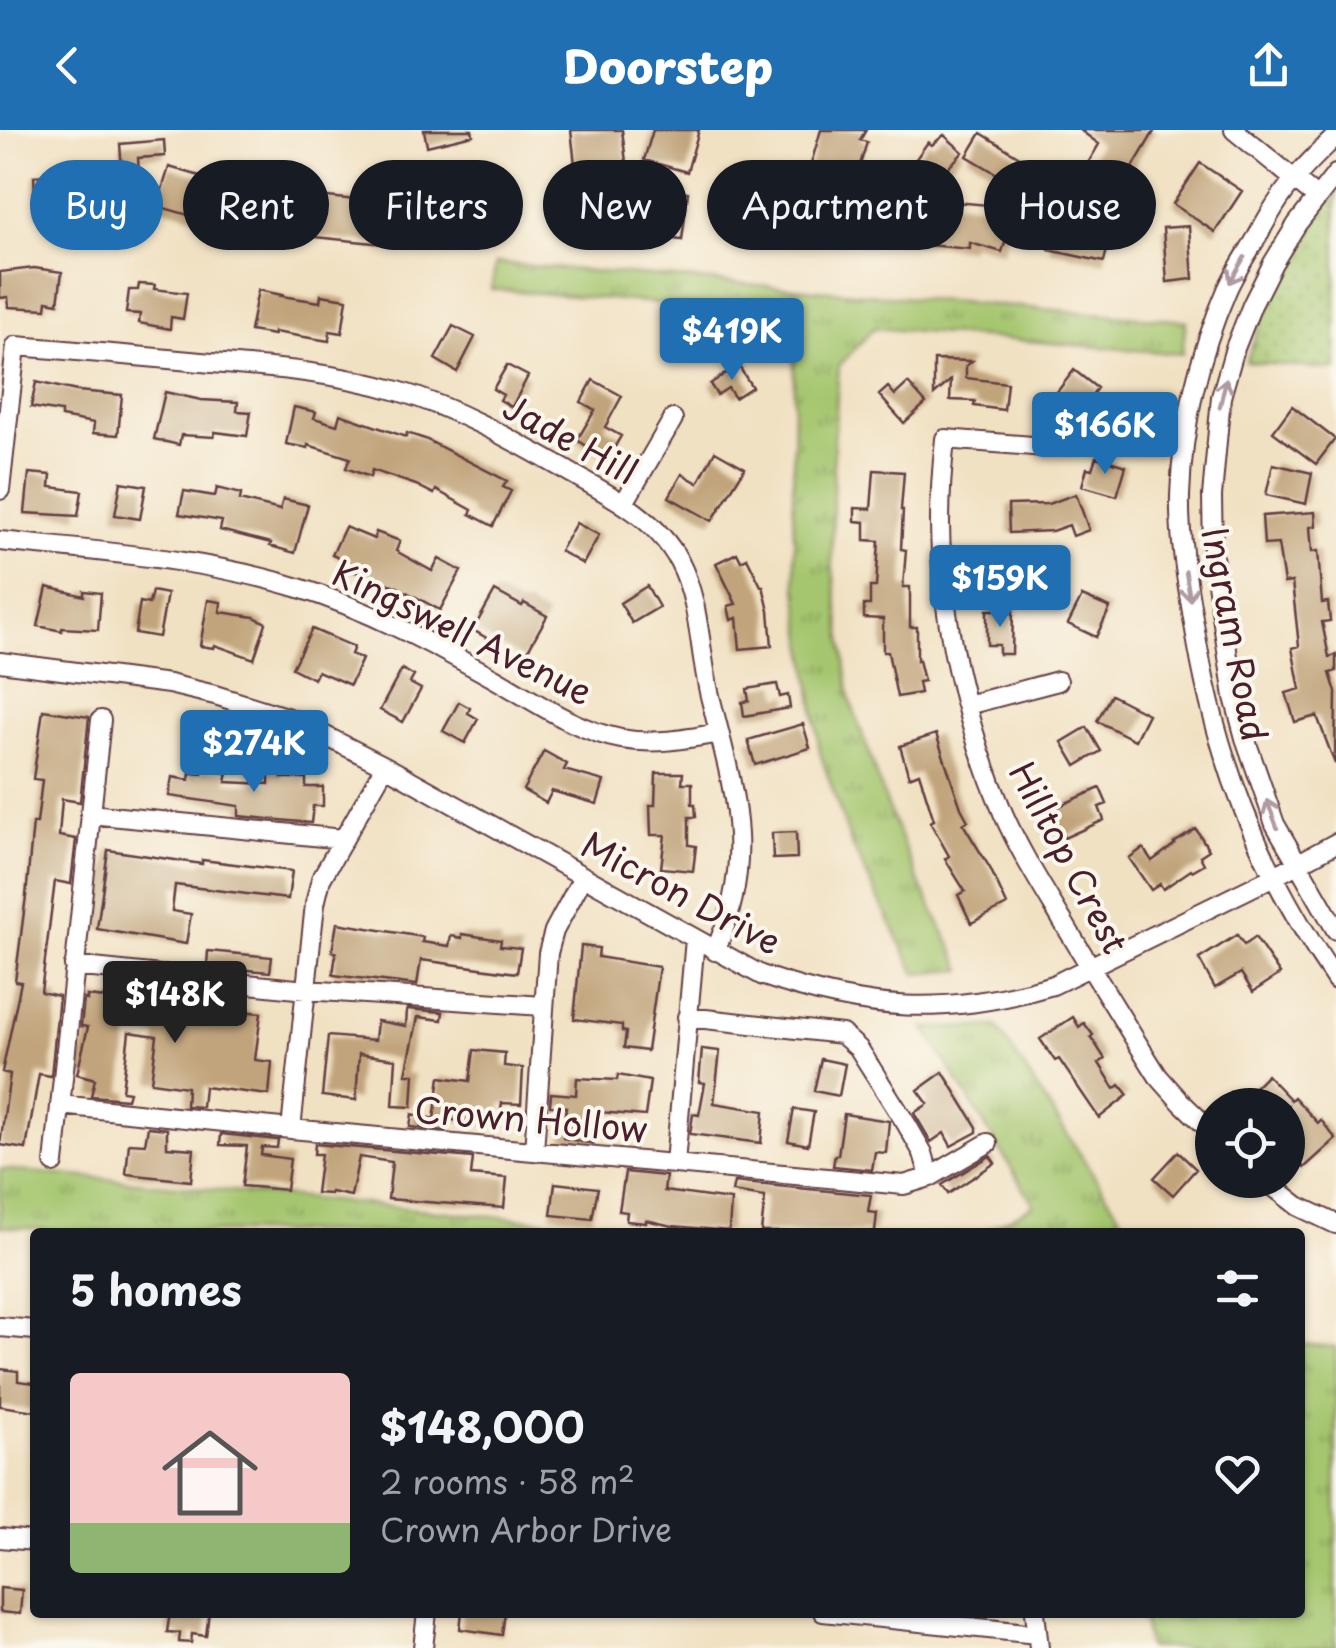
<!DOCTYPE html>
<meta charset="utf-8">
<style>
:root{--surface:#171b24;--page:#20242c;--text:#f1f3f6;--muted:#9ea1a6;--accent:#1f6fb2}
body{margin:0;font-family:"Playpen Sans",sans-serif;background:var(--page);color:var(--text);height:100vh;display:flex;flex-direction:column;font-size:38px;white-space:nowrap}
*{box-sizing:border-box;margin:0}
p{font-size:32px;color:var(--muted)}
.icon{flex:none;width:55px;height:55px;fill:none;stroke:currentColor;stroke-width:2;stroke-linecap:round;stroke-linejoin:round}
.map{position:relative;flex:1;overflow:hidden}
.panel{position:absolute;left:30px;top:1098px;width:1275px;height:390px;display:flex;flex-direction:column;background:var(--surface);border-radius:10px;box-shadow:0 2px 8px #0004}
.panel>*{flex:none}
.guide{position:absolute;left:30px;top:30px;width:1278px;height:90px;display:flex;gap:20px}
.tools{position:absolute;left:1195px;top:958px;display:grid;gap:20px}
.tools a{display:grid;place-items:center;width:110px;height:110px;border-radius:50%;background:var(--surface);box-shadow:0 2px 8px #0004;font-size:50px}
.price{position:absolute;translate:-50% -85px;padding:0 22px;border-radius:10px;background:var(--accent);color:#fff;font-size:32px;line-height:65px;filter:drop-shadow(0 2px 5px #0008)}
.price::after{content:'';position:absolute;left:50%;top:60px;width:30px;height:22px;margin-left:-15px;background:inherit;clip-path:polygon(0 0,100% 0,50% 100%)}
.price.on{background:#222;color:#fff}
ul{padding:0;list-style:none}
li{display:flex;align-items:center;gap:30px;height:250px;padding:0 40px}
li span{display:grid;place-items:center;flex:none;width:280px;height:200px;border-radius:10px;color:#555}
li>.icon{margin-inline-start:auto}
span .icon{width:120px;height:120px;fill:#fffc;stroke-width:1}
li b{font-size:42px}
h2{display:flex;justify-content:space-between;align-items:center;height:120px;padding:0 40px;font-size:42px}
.chip{padding:0 35px;border-radius:45px;background:var(--surface);box-shadow:0 2px 8px #0004;font-size:35px;line-height:90px}
.chip.on{background:var(--accent);color:#fff}
header{display:flex;justify-content:space-between;align-items:center;height:130px;padding:0 40px;background:var(--accent);color:#fff;font-size:45px;font-weight:800}
.map>svg:first-child{display:block}
</style>
<header><svg class="icon" aria-label="back" viewBox="0 0 24 24"><path d="M15 5l-7 7 7 7"/></svg>Doorstep<svg class="icon" aria-label="share" viewBox="0 0 24 24"><path d="M12 15V3M7 8l5-5 5 5M5 13v7h14v-7"/></svg></header>
<div class="map">
<svg width="1336" height="1518" viewBox="0 0 1336 1518">
<defs>
<pattern id="grass-tufts" width="24" height="20" patternUnits="userSpaceOnUse" patternTransform="scale(2.5)"><rect width="24" height="20" fill="#a5c66e"/><path d="M3 7l-1-3M5 7V3M7 7l1-3M15 17l-1-3M17 17v-4M19 17l1-3" fill="none" stroke="#88a05b"/></pattern>
<pattern id="park-dots" width="8" height="8" patternUnits="userSpaceOnUse" patternTransform="scale(2.5)"><rect width="8" height="8" fill="#a5c66e"/><path d="M2 2h.1M6 6h.1" fill="none" stroke="#88a05b" stroke-width="1.8" stroke-linecap="round"/></pattern>
</defs>
<rect width="100%" height="100%" fill="#fbf7ec"/>
<filter id="ink" filterUnits="userSpaceOnUse"><feTurbulence type="fractalNoise" baseFrequency=".01" numOctaves="2"/><feDisplacementMap in="SourceGraphic" scale="20" xChannelSelector="R" yChannelSelector="G"/><feConvolveMatrix kernelMatrix="1 2 1 2 8 2 1 2 1" color-interpolation-filters="sRGB"/></filter>
<filter id="wash" filterUnits="userSpaceOnUse"><feTurbulence type="fractalNoise" baseFrequency=".0048" numOctaves="4" result="noise"/><feDisplacementMap in="SourceGraphic" scale="40" xChannelSelector="R" yChannelSelector="G"/><feGaussianBlur stdDeviation="2.25" result="paint"/><feColorMatrix in="noise" values="0 0 0 0 0 0 0 0 0 0 0 0 0 0 0 0 0 1.4 0 .05"/><feComposite in="paint" operator="in"/></filter>
<g filter="url(#wash)">
<rect width="100%" height="100%" fill="#f1e1c3"/>
<path fill="url(#grass-tufts)" stroke="#78724c" stroke-width="2.5" d="M496,133L1186,191L1182,224L874,198L839,236L834,311L832,433L850,569L887,675L918,750L963,840L916,844L851,713L820,623L796,452L793,382L794,230L763,182L491,159Z
M997,897L1131,1102H983L1034,1075L925,898Z
M0,1039L658,1102H74L0,1096Z
M1300,1214L1336,1217V1518H1148L1142,1483L1300,1482Z"/>
<path fill="url(#park-dots)" stroke="#78724c" stroke-width="2.5" d="M1336,62V240L1246,232L1266,177L1299,114Z"/>
<g id="blocks">
<path fill="#c1a47c" d="M424,0H472L473,5L427,16Z
M571,0H622L631,72L636,56L688,62L682,110L635,104L638,81L568,90L565,63L578,61Z
M653,0H699L687,42L644,30Z
M821,0H866L860,10L867,12L848,74L855,75L850,109L800,103L807,47Z
M1080,0H1155L1100,93L1065,73L1099,14Z
M981,3L1029,33L1007,68L1018,71L1002,122L970,113V119L884,111L888,66L988,75L997,44L967,26Z
M944,5L963,22L934,53L913,33L928,12L932,15Z
M164,10L165,26L138,28L141,79L36,85L34,46L122,40L120,14Z
M1200,33L1242,61L1215,102L1173,74Z
M169,37L272,67L261,106L157,76Z
M411,38L428,102L434,41L475,45L468,117L404,111V116L294,105L299,64L376,72L370,48Z
M1054,95L1110,106L1104,132L1049,120Z
M1189,96L1193,149L1167,152L1163,98Z
M34,138L62,142L58,173L47,171L46,179L9,177L8,167L0,168V142Z
M139,154L155,155L154,159L187,163L183,189L171,187L170,199L139,193L140,184L126,183L129,160H138Z
M258,160L282,165L281,166L320,172L321,165L347,169L342,203L330,201L329,211L274,202V205L250,201Z
M453,196L475,207L457,242L435,229Z
M934,230L972,231L966,236V248L1007,253L1004,280L974,276L975,271L950,270L951,250L934,265Z
M507,235L528,246L512,277L500,270L503,265L493,259Z
M738,235L752,257L735,268L728,258L717,265L710,254Z
M1074,240L1097,258L1081,280L1057,262Z
M593,250L622,266L605,297L621,306L614,318L608,315L602,325L577,310L595,280L581,272Z
M36,252L77,261L122,265L118,305L93,303L94,293L61,287V282L31,277Z
M908,253L926,273L904,293L879,265L888,257L895,265Z
M165,262L201,270L238,272L237,281L251,282L247,306L215,302L214,307L181,305L179,315L154,309Z
M1292,276L1335,309L1316,334L1273,302Z
M294,277L316,282L314,288L337,295L340,284L406,307L407,303L425,309L507,351L503,357L511,361L493,396L470,384L472,380L436,360L434,364L416,355L372,340L370,347L346,338L350,328L308,315V318L286,314Z
M715,321L745,338L712,391L669,367L682,344L698,353Z
M1096,327L1126,336L1117,366L1082,356L1087,338L1092,339Z
M1273,334L1312,343L1306,374L1266,365Z
M874,340L904,342L901,380H903L901,419L906,420L903,457H910V497H917V531L919,530L924,551L918,552L920,563L897,567L888,522H883V489L864,488V475H870V457H876L879,411L865,410V392L855,391V378L871,379Z
M29,343L51,345L50,357L82,361L78,386L25,383Z
M121,352L146,356L140,389L115,385Z
M217,358L241,364L240,370L280,380L283,369L308,375L295,423L270,416L271,413L220,400L222,391L179,384L184,361L215,366Z
M1076,364L1089,400L1073,406L1069,395L1052,401L1009,403L1008,375L1048,374Z
M1315,382L1316,396L1310,397L1312,422L1318,421L1322,473L1328,472L1330,491L1322,492L1329,527L1336,525V541L1330,543L1336,562L1335,634L1317,586L1295,592L1286,563L1300,559L1292,518L1299,516L1292,452L1284,453L1278,414L1264,415L1262,386Z
M576,393L599,405L583,434L560,421Z
M345,397L374,409L376,402L400,411L396,421L432,441L439,429L461,441L440,480L395,456L342,437L344,430L332,425Z
M737,423L741,431L747,428L761,456H763L769,481L772,516L740,519L737,488L731,490L728,476L736,474L716,433Z
M647,456L659,477L632,493L620,473Z
M47,457L84,466V461L101,463L98,500L62,498V501L38,496Z
M152,461L167,464L159,507L135,503L140,472L149,474Z
M495,461L522,476L524,473L547,486L523,529L473,500Z
M1082,466L1110,478L1096,507L1068,494Z
M208,470L221,472L220,482L254,487L266,493L254,529L215,515L214,518L200,516Z
M987,480H1013L1012,524H999V515H987Z
M312,499L354,517L351,524L362,529L350,555L318,541L314,549L292,538Z
M402,539L414,546L410,553L421,559L403,592L380,580Z
M777,554L780,567L788,565L790,578L744,586L742,572L749,571L747,559Z
M1111,565L1148,584L1135,610L1097,591Z
M459,572L470,578L468,583L478,589L465,613L443,601Z
M43,580L89,587L80,672L62,669L59,706L76,709L71,754L55,751L41,862L59,866L51,946L39,944L26,1019L0,1015L10,944L2,942L21,852L15,851L26,766L33,693H37L42,650L33,649Z
M803,594L810,618L755,635L748,610Z
M1087,597L1101,621L1076,636L1062,612Z
M936,604L961,678L968,691L963,694L990,738L1007,775L971,793L958,765L965,761L945,729L949,726L930,692L934,690L919,643L909,647L900,616Z
M544,621L567,634L564,640L604,651L597,674L552,661L546,673L523,660Z
M269,637H282V648H306V657H323V676H313L311,693L239,686V676L169,666L172,647L189,650L190,643L202,644V639L228,643L226,652L269,654Z
M656,643H683L682,653H692V674H695L696,687H689V715L696,716L693,741L661,738L665,705H651L650,675H655Z
M1100,658L1107,674L1099,677L1104,690L1064,708L1060,699L1049,703L1041,684Z
M1196,699L1209,720L1200,726L1204,734L1192,741L1191,740L1163,759L1160,754L1151,760L1129,728L1143,718L1152,731L1175,714L1174,713Z
M796,702L797,728L773,729L772,703Z
M108,720L202,734V730L292,741L288,769L175,755L172,781L191,784L186,814L97,799Z
M337,793L423,807L422,812L449,816L451,806L462,808V804L501,810L500,816L521,818L517,843L421,830L417,855L333,845L336,822L332,821Z
M1237,805L1244,815L1255,807L1280,844L1253,862L1241,843L1215,858L1199,829Z
M581,816L599,818L598,827L659,837L647,921L624,918L626,902L622,901V895L574,889Z
M208,821L272,827L270,842L207,836Z
M196,861L214,863L213,875L239,881L261,883L255,930L272,932L269,965L204,957L202,977L186,976L187,957L151,952L157,906L129,902L122,961L129,962L127,969L91,966L95,949L77,944L88,897L81,896L84,869L87,870V866L159,874V872L195,875Z
M407,879L443,882L442,890L418,887L406,944H414L412,977L393,976L396,929L359,924L356,970L322,966L328,906L375,910L377,891L406,896Z
M1073,887L1079,897L1084,893L1093,905L1091,907L1105,929L1099,933L1115,959L1120,955L1128,965L1099,988L1059,929L1055,931L1040,909Z
M702,919L720,921L714,973L764,981L761,1013L690,1004L693,984L699,985L705,953L699,952Z
M474,920L505,923L504,936L523,938L521,974L502,973L498,997L447,989L445,1001L410,997L412,984L434,989L440,947L470,951Z
M821,929L845,934L839,966L814,961Z
M943,942L977,997V1002L951,1016L944,1003L931,1012L914,983L928,974L918,960Z
M618,945L650,951L645,986L600,982L594,1014L563,1008L567,986L565,985L566,977L550,976L551,963L576,965L577,948L617,950Z
M1267,945L1291,970L1294,967L1318,993L1321,990L1336,1009L1304,1038L1288,1018V975H1237Z
M794,979L814,982L808,1015L788,1011Z
M844,984L889,991L886,1023L875,1022L872,1040L833,1036L835,1025H838Z
M148,997L167,999V1017L194,1019L191,1051L126,1044L129,1013L145,1014Z
M221,1004L278,1010L277,1018L262,1017L261,1025L290,1029L286,1060L242,1056L247,1016L220,1015Z
M315,1014L473,1028L471,1045L507,1048L504,1078L388,1069L392,1032L359,1027L351,1066L331,1062L330,1064L316,1063L321,1024H314Z
M1178,1022L1196,1039L1173,1065L1154,1048Z
M990,1026L995,1033L948,1064L942,1055Z
M625,1042L666,1046L664,1061L731,1070L729,1101L672,1096L646,1090V1093L626,1091L627,1082L619,1081Z
M734,1052L871,1065L868,1082L877,1083L875,1102H761L765,1067L732,1062Z
M555,1053L598,1058L592,1089L551,1085Z
M0,1239L18,1241V1251L35,1253V1281L0,1276Z
M0,1458L22,1460L20,1484L0,1482Z
M170,1482H209L206,1506L192,1504L191,1513L179,1512L180,1503L167,1502Z
M462,1482H505L502,1505L460,1499Z"/>
</g>
</g>
<g filter="url(#ink)">
<use href="#blocks" fill-opacity="0" stroke="#633c42" stroke-width="2.5"/>
<g fill="none" stroke-linecap="round" stroke-linejoin="round">
<g stroke="#633c42" stroke-width="22">
<path id="minor" d="M1234,0L1316,67
M1336,6C1322,20 1306,34 1294,50C1279,67 1268,87 1257,107C1247,124 1235,142 1227,160C1199,224 1182,296 1180,366C1179,409 1187,452 1194,494C1215,629 1259,738 1336,850
M1336,44L1297,94L1273,133L1252,175L1235,218L1221,267L1212,366L1213,426L1234,567L1245,608L1275,694L1336,800
M1045,317L945,309C942,337 940,365 940,393C941,491 965,593 1003,683C1019,720 1041,755 1062,790C1093,842 1125,894 1158,946L1181,972L1212,1002
M0,360L16,216C81,221 147,227 212,233C275,238 337,243 398,261C459,279 514,311 569,342C610,365 655,387 679,431C701,473 699,525 711,570C734,662 757,729 715,821
M624,373L673,289
M0,411C101,422 202,428 299,458C367,479 430,513 492,547C533,570 574,600 621,609C655,615 686,609 719,603
M0,532L169,554L215,565L292,589L385,636L761,845C866,881 946,887 1053,855L1273,747L1336,713
M967,575L1058,551
M90,684L343,709
M74,836L306,860L543,876
M687,887L842,904L859,919L907,995L923,1023L930,1047
M60,975L291,999L904,1055L930,1047L988,1013
M291,999L315,774L321,749L385,636
M534,1021L548,823L554,801L583,747
M54,1033L101,590
M675,1033L695,809
M1265,1050L1298,1076L1336,1094
M0,1197L35,1200
M0,1408L35,1411
M823,1482L1037,1504
M1035,1482L1039,1518
M423,1518L427,1482"/>
</g>
<use href="#minor" stroke="#fff" stroke-width="18"/>
</g>
<defs><path id="oneway-shaft" d="M-6 0H5M1.5-3L5.5 0L1.5 3" fill="none" stroke-width="1.6" stroke-linecap="round" stroke-linejoin="round" transform="scale(2.5)"/></defs>
<g stroke="#ae9aa0">
<use href="#oneway-shaft" transform="translate(1237 140) rotate(120)"/>
<use href="#oneway-shaft" transform="translate(1223 263) rotate(-77)"/>
<use href="#oneway-shaft" transform="translate(1188 456) rotate(81)"/>
<use href="#oneway-shaft" transform="translate(1272 684) rotate(-111)"/>
</g>
</g>
<g text-anchor="middle" dominant-baseline="central" stroke-width="8" stroke-linejoin="round" paint-order="stroke">
<g font-size="35" fill="#4a1f2b" stroke="#fbf7ec">
<text transform="translate(571 308) rotate(29)">Jade Hill</text>
<text transform="translate(463 501) rotate(26)">Kingswell Avenue</text>
<text transform="translate(1236 504) rotate(79)">Ingram Road</text>
<text transform="translate(1070 727) rotate(62)">Hilltop Crest</text>
<text transform="translate(682 762) rotate(28)">Micron Drive</text>
<text transform="translate(531 988) rotate(5)">Crown Hollow</text>
</g>
</g>
</svg>
<div class="tools">
<a><svg class="icon" aria-label="locate" viewBox="0 0 24 24"><circle cx="12" cy="12" r="6"/><path d="M12 2v4M12 18v4M2 12h4M18 12h4"/></svg></a>
</div>
<b class="price" style="left:732px;top:253px">$419K</b>
<b class="price" style="left:1105px;top:347px">$166K</b>
<b class="price" style="left:1000px;top:500px">$159K</b>
<b class="price" style="left:254px;top:665px">$274K</b>
<b class="price on" style="left:175px;top:916px">$148K</b>
<div class="guide">
<a class="chip on">Buy</a>
<a class="chip">Rent</a>
<a class="chip">Filters</a>
<a class="chip">New</a>
<a class="chip">Apartment</a>
<a class="chip">House</a>
</div>
<section class="panel">
<h2>5 homes<svg class="icon" aria-label="filters" viewBox="0 0 24 24"><path d="M4 7h16M4 17h16"/><circle cx="9" cy="7" r="2"/><circle cx="15" cy="17" r="2"/></svg></h2>
<ul>
<li><span style="background:linear-gradient(#f6c9c9 75%,#8fb573 0)"><svg class="icon" aria-label="home" viewBox="0 0 24 24"><path d="M3 11l9-7 9 7M6 9v11h12V9"/></svg></span><div><b>$148,000</b><p>2 rooms · 58 m²</p><p>Crown Arbor Drive</p></div><svg class="icon" aria-label="heart" viewBox="0 0 24 24"><path d="M12 20l-8-8c-3-5 5-10 8-4 3-6 11-1 8 4z"/></svg></li>
</ul>
</section>
</div>
